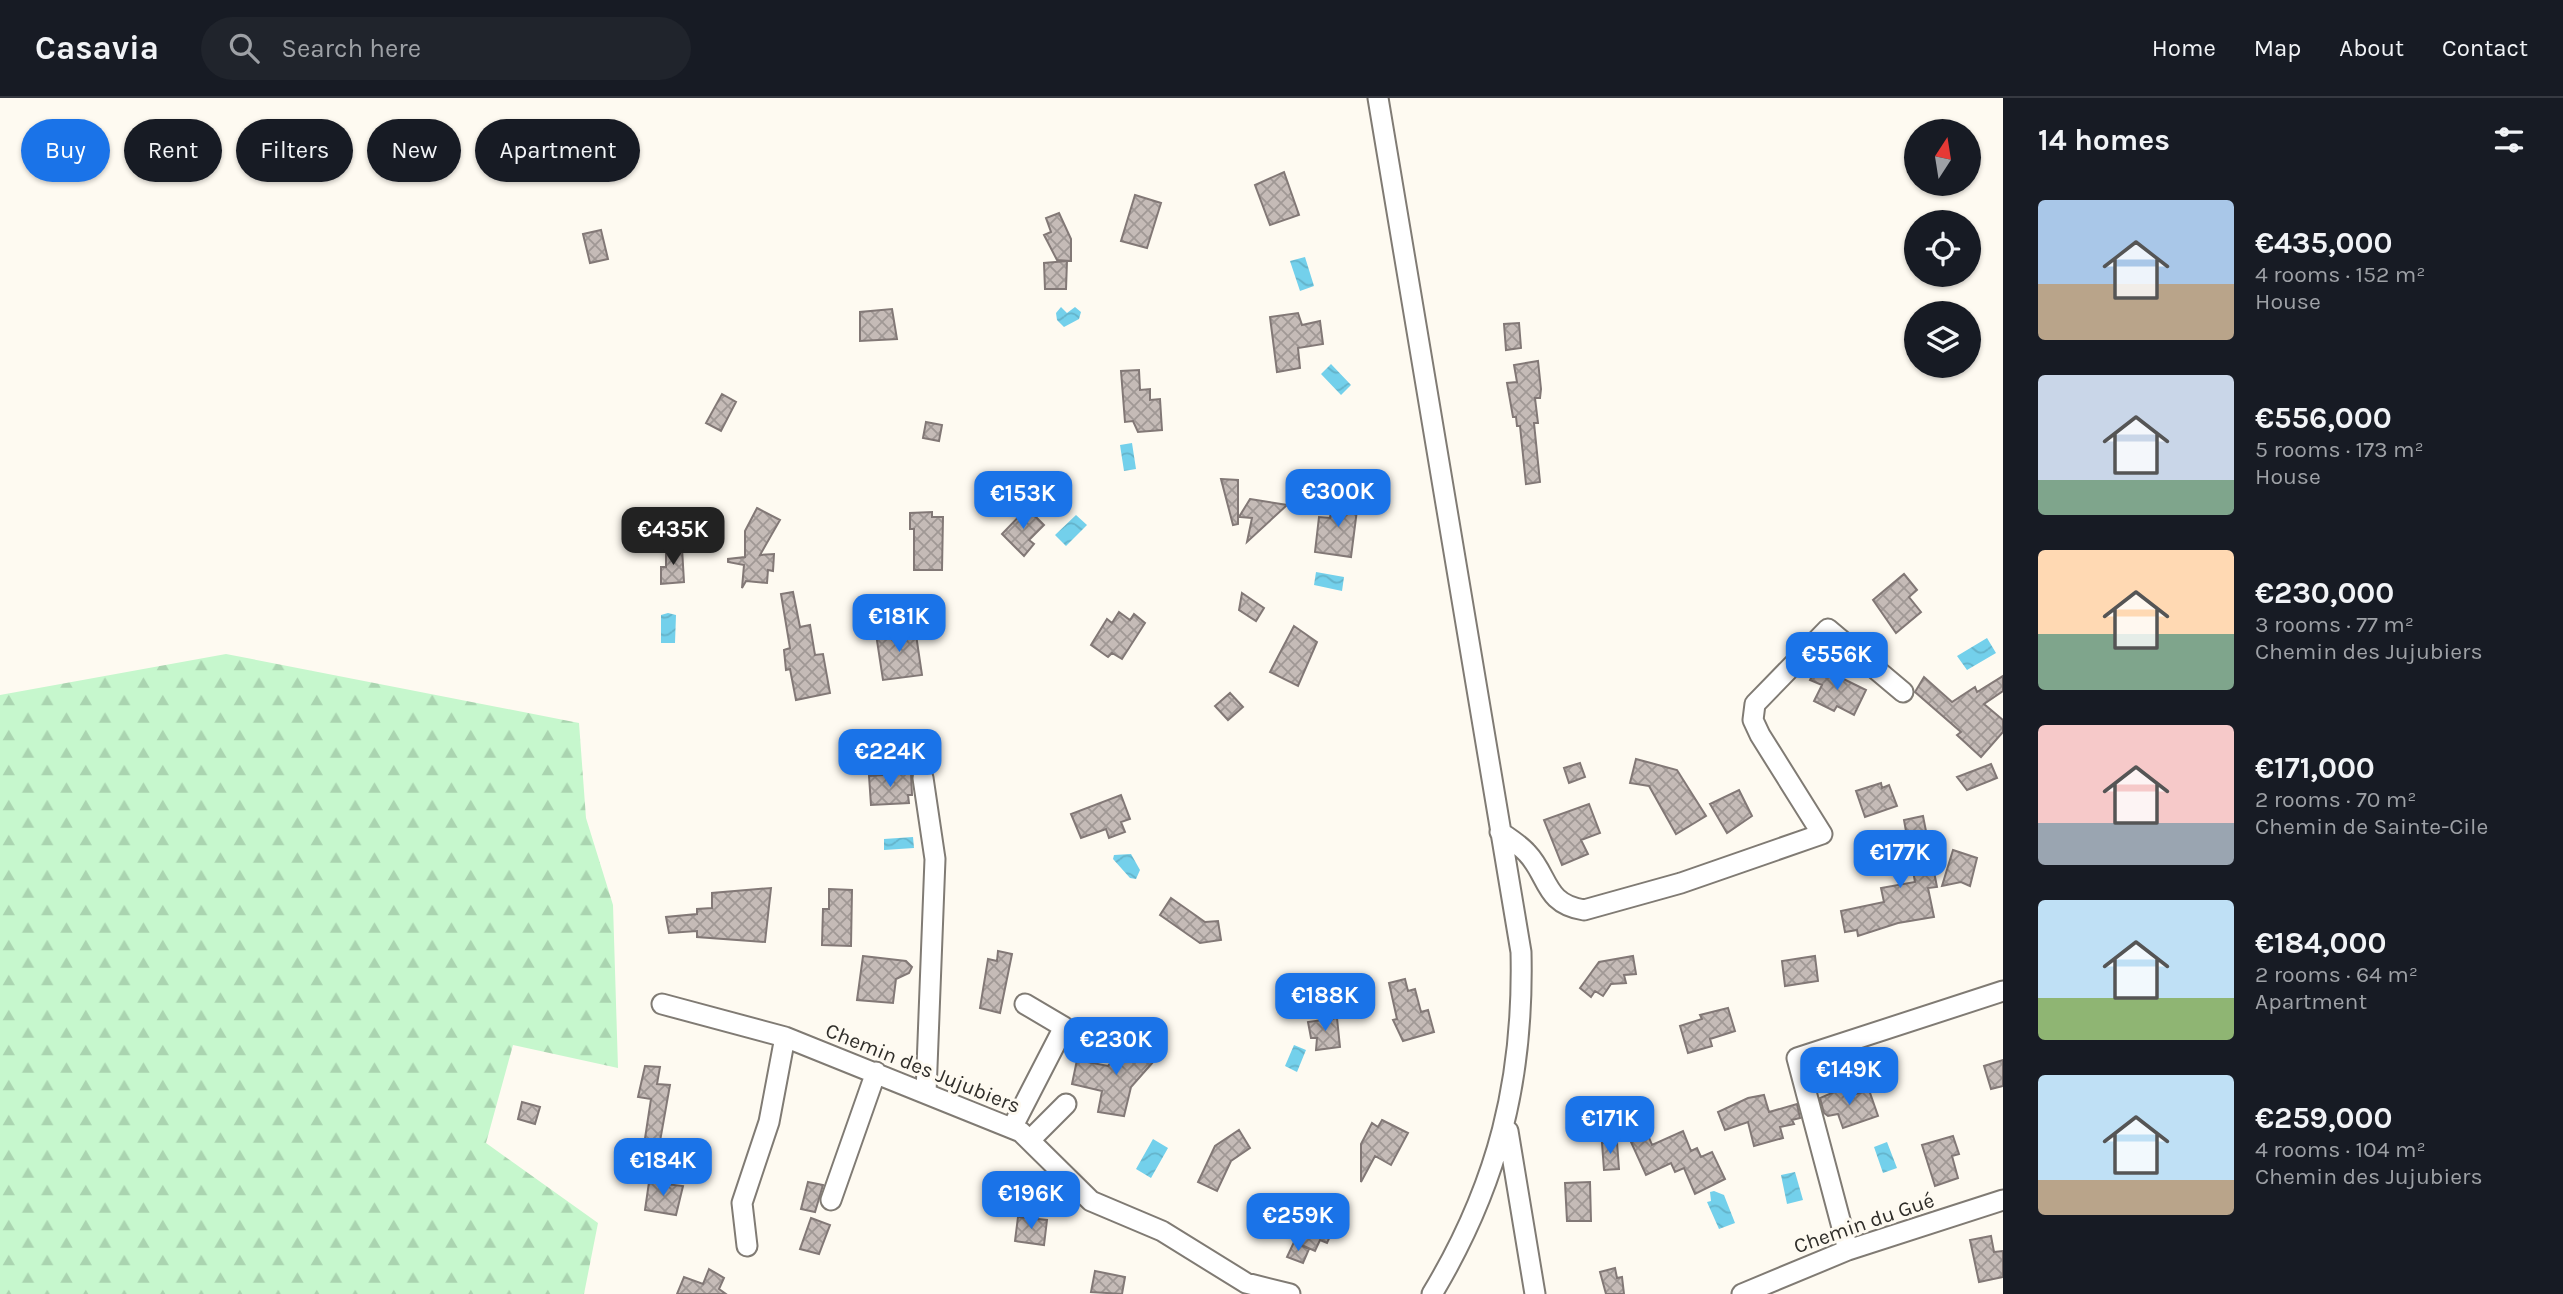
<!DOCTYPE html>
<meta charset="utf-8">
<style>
:root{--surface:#171b24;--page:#20242c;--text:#f1f3f6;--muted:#9ea1a6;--line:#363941;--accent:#1a73e8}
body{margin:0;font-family:Karla,sans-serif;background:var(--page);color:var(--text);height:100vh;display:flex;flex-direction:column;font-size:26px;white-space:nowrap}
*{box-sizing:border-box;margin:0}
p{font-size:23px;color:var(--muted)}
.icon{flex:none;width:38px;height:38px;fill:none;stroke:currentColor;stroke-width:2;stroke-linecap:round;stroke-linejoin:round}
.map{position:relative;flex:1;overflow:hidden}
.side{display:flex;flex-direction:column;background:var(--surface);width:560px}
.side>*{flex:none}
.banner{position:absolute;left:21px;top:21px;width:665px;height:63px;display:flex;gap:14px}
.needle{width:46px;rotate:12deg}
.tools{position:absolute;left:1904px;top:21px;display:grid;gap:14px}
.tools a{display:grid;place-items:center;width:77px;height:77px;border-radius:50%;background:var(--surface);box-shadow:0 2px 5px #0004;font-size:35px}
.price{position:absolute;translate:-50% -60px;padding:0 16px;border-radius:14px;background:var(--accent);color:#fff;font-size:23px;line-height:46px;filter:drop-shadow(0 2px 4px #0008)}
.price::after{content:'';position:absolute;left:50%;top:42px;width:21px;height:16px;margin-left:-10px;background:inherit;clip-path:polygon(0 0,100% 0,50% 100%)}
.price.active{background:#222;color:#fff}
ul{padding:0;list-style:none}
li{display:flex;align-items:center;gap:21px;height:175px;padding:0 35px}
li span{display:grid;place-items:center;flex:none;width:196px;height:140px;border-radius:7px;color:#555}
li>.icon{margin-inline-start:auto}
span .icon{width:84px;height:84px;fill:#fffc;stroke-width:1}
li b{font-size:30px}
h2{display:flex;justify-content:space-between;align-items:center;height:84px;padding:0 35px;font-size:30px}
.pill{padding:0 24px;border-radius:32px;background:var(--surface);box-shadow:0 2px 5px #0004;font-size:24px;line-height:63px}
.pill.active{background:var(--accent);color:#fff}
header{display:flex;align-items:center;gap:42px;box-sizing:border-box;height:98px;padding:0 35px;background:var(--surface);border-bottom:2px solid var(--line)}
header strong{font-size:33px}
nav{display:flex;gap:38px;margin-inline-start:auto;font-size:24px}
.search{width:490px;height:63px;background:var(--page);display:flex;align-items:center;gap:18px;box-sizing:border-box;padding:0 24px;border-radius:38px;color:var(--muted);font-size:26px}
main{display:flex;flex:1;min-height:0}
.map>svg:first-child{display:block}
</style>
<header>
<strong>Casavia</strong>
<div class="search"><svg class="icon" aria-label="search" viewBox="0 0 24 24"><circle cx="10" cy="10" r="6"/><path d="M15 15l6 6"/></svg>Search here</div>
<nav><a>Home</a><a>Map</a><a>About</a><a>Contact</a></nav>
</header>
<main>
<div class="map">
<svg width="2003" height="1196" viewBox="0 0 2003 1196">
<defs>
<pattern id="forest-firs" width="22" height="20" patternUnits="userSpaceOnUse" patternTransform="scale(1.75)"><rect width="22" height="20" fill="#c6f7cd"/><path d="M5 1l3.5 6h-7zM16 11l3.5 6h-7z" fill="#aad4b0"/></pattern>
<pattern id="water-waves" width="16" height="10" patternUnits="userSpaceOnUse" patternTransform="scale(1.75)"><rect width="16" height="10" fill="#73d0eb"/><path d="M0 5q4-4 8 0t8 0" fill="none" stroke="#64b3ca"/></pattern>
<pattern id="building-cross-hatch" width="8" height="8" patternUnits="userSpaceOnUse" patternTransform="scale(1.75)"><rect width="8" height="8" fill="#c5bbb7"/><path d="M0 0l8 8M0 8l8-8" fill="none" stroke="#a09895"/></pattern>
</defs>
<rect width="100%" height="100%" fill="#fefaf1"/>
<path fill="url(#forest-firs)" d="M226,556L579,625L586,720L613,807L618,970L513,947L486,1045L598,1125L584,1196H0V597Z"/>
<path fill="url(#water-waves)" d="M1305,159L1314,188L1300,193L1290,163Z
M1061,209L1067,215L1075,209L1081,214L1079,221L1064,229L1057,222L1056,215Z
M1331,266L1351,287L1341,297L1321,276Z
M1132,345L1136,371L1124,373L1120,347Z
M1076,417L1087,427L1066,448L1055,437Z
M1316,474L1344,479L1342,493L1314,487Z
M668,515L676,517L675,545H661V517Z
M1987,540L1996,555L1967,572L1957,558Z
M913,739L914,750L884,752V741Z
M1131,756L1140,772L1136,781L1130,780L1113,761L1114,757Z
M1294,947L1306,952L1297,974L1285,968Z
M1153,1041L1168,1050L1151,1080L1136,1071Z
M1887,1044L1897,1070L1883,1075L1874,1049Z
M1795,1074L1803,1102L1787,1106L1781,1077Z
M1714,1093L1724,1097L1735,1125L1719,1131L1707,1104L1711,1103L1710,1094Z"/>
<path fill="url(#building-cross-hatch)" stroke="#827876" stroke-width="2" d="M1284,74L1299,117L1270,127L1255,87Z
M1135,97L1161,105L1147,150L1121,143Z
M1059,115L1071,141V163L1057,162L1044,137L1051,134L1046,120Z
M601,132L608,161L590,165L583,136Z
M1067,163L1066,191H1045L1044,165Z
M892,211L897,241L860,243V214Z
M1298,215L1302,227L1320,223L1323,246L1298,250L1300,270L1277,274L1270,219Z
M1519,225L1521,250L1506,252L1504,226Z
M1538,263L1541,291L1540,300H1535L1538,325H1534L1540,384L1526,386L1520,328H1517L1516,319H1513L1507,285L1517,284L1514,267Z
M1139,272L1140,292L1150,291V302L1160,301L1162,332L1138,334L1133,323L1125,324L1121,273Z
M722,296L736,304L721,333L706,325Z
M926,324L942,327L939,343L923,340Z
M1221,381L1238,382V426L1233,427Z
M1333,399L1358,404L1351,459L1315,454L1319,419L1330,420Z
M1250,401L1287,407L1247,444L1252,420L1239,419Z
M757,410L780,422L760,457L774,456L773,473L768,472L767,485L746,483L742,490L744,467L728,464V461L745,459V433Z
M1027,410L1044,427L1029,442L1034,446L1024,458L1002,436Z
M932,414V419H943L942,472H914V431H910V415Z
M682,450L684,484L661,486V469H666V451Z
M1904,476L1917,492L1909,499L1921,514L1896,535L1873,502Z
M793,494L800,529L810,527L815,557L823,556L830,595L796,602L790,571L786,572L784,552L790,550L781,496Z
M1242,495L1264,510L1256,523L1239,512Z
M1119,514L1130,522L1134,516L1145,525L1122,561L1112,555L1108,559L1091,547L1107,521L1112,525Z
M1294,528L1317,544L1298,588L1270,574Z
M915,530L922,577L883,582L876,536Z
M1817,568L1866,592L1854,617L1837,608L1834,613L1814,603L1822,587L1810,582Z
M2003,578V593L1984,606L2003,622V634L1981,659L1957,637L1961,634L1915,594L1924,579L1952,604L1975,589L1977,594Z
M1230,595L1243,609L1228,622L1215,608Z
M1636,661L1677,672L1706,718L1676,736L1649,688L1630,685Z
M1580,665L1585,679L1569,685L1564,670Z
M1991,666L1997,680L1967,692L1957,679Z
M911,675L912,697H908L909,705L871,707L869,678Z
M1881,685L1882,690L1889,687L1897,708L1865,719L1856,693Z
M1739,692L1752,718L1727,735L1710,706Z
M1121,697L1130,721L1121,724L1125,734L1109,740L1106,731L1081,740L1071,716Z
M1589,706L1600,735L1581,742L1588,756L1562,767L1544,722Z
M1923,718L1937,789L1928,790L1934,819L1898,825L1858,838L1857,832L1845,834L1841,813L1884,804L1881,790L1915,784L1904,722Z
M1953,752L1977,760L1970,788L1961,784L1942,788Z
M771,790L765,844L697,839V833L669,835L666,819L697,816V811L712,810V795Z
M829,791L852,792L851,848L822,847L823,811H829Z
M1171,800L1205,824L1218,823L1221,842L1200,845L1160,817Z
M998,853L1012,856L1000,915L980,910L988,861L997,863Z
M863,858L906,863L912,869L909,875L896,881L893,905L857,902Z
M1633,858L1636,876L1624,877L1626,885L1611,886L1603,898L1595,893L1591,899L1580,890L1599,864Z
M1815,858L1818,883L1785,888L1782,863Z
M1405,881L1408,893L1415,891L1421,914L1428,912L1434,934L1403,943L1393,922L1397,921L1389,885Z
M1728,910L1735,933L1710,941L1712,948L1688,955L1680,928L1702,921L1700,917Z
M1337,920L1340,949L1316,952L1317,940H1311L1308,924Z
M1144,940L1161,955L1131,989L1124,1018L1098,1014L1102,993L1072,986L1077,962L1108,968L1124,950L1130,956Z
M2003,962V988L1991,991L1984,968Z
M645,968L660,969L657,986L670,987L659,1049L644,1047L651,1001L638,999Z
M1843,990L1846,999L1869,992L1878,1018L1843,1030L1838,1016L1828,1018L1824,1015L1820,1000Z
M1764,997L1769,1014L1797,1006L1800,1020L1792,1022L1794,1026L1780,1029L1783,1040L1754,1048L1748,1024L1725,1032L1718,1014L1748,1000Z
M522,1004L540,1009L535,1026L518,1021Z
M1382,1022L1408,1035L1391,1067L1375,1058L1361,1084V1046L1372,1025L1378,1029Z
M1239,1032L1250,1050L1231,1063L1217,1093L1198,1084L1215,1048Z
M1683,1033L1691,1053L1697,1050L1701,1059L1712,1054L1725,1081L1695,1096L1684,1070L1675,1074L1671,1065L1646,1077L1631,1044L1648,1037L1652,1047Z
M1953,1038L1959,1056L1952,1058L1958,1080L1935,1088L1922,1047Z
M1617,1044L1619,1071L1604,1072L1602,1045Z
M649,1084L683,1088L676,1117L645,1112Z
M808,1084L823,1087L815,1114L801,1111Z
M1590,1084L1591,1123H1567L1565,1085Z
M1317,1104L1341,1114L1327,1145L1320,1142L1315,1153L1297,1145Z
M1018,1119L1047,1122L1044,1147L1015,1143Z
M811,1120L830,1127L819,1156L800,1151Z
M1991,1138L1994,1154L2003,1153V1179L1979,1184L1970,1142Z
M1294,1144L1309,1151L1303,1165L1287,1159Z
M1615,1170L1617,1180L1622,1179L1624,1196H1606L1600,1174Z
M709,1171L724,1180L719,1191L726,1196H677L684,1179L703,1186Z
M1095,1173L1125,1179L1122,1196L1091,1194Z"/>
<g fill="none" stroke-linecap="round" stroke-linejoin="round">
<g stroke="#807b74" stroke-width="23">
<path id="minor" d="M1378,0L1521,854C1524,982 1498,1086 1432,1196
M923,680L935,761L926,995
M1500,734C1509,740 1520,747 1527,755C1549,778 1544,806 1584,812L1681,785L1822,736L1760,637L1753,622L1755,606L1828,531L1903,594
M662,906L785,939L1021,1034L1091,1103L1162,1133L1246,1185L1290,1196
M1012,1030L1064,929L1025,906
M1508,1033L1535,1196
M1030,1042L1066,1006
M831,1102L876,974
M747,1148L742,1105L769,1024L785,939
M1848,1152L1797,960L2003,893
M1742,1196L1848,1152L2003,1102"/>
</g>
<use href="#minor" stroke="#fff" stroke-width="19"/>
</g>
<g text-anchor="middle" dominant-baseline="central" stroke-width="6" stroke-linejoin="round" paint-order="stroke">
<g font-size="21" fill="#2f2d29" stroke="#fefaf1">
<text transform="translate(923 970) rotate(22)">Chemin des Jujubiers</text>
<text transform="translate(1864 1125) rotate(-19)">Chemin du Gué</text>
</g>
</g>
</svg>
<div class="tools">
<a><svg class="needle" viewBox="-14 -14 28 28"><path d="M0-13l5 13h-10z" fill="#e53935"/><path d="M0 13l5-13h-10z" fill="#9ea1a6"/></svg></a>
<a><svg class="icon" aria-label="locate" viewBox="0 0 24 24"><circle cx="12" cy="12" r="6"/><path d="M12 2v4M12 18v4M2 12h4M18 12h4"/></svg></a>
<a><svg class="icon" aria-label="layers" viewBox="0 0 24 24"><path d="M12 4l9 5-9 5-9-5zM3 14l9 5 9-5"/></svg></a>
</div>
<b class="price" style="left:1338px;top:431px">€300K</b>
<b class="price" style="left:1023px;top:433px">€153K</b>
<b class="price active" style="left:673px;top:469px">€435K</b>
<b class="price" style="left:899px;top:556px">€181K</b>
<b class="price" style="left:1837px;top:594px">€556K</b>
<b class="price" style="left:890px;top:691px">€224K</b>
<b class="price" style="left:1900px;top:792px">€177K</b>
<b class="price" style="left:1325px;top:935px">€188K</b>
<b class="price" style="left:1116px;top:979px">€230K</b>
<b class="price" style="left:1849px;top:1009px">€149K</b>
<b class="price" style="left:1610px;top:1058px">€171K</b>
<b class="price" style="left:663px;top:1100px">€184K</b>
<b class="price" style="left:1031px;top:1133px">€196K</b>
<b class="price" style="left:1298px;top:1155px">€259K</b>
<div class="banner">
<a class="pill active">Buy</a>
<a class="pill">Rent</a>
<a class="pill">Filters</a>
<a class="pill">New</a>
<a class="pill">Apartment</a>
</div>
</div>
<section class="side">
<h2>14 homes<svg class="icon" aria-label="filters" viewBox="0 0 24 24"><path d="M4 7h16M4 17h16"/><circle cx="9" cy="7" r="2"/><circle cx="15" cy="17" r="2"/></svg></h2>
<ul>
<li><span style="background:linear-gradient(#a9c7e8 60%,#b9a48a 0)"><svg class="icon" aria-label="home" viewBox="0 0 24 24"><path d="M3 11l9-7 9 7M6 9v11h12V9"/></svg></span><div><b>€435,000</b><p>4 rooms · 152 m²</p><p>House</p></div></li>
<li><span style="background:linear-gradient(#c9d6e8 75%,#7fa58c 0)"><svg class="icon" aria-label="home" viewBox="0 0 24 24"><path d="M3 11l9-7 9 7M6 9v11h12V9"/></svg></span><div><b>€556,000</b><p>5 rooms · 173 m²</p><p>House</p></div></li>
<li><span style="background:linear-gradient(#ffd9b3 60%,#7fa58c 0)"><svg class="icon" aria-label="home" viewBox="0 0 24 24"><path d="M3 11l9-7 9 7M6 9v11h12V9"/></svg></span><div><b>€230,000</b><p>3 rooms · 77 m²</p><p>Chemin des Jujubiers</p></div></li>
<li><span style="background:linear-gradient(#f6c9c9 70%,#9aa5b1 0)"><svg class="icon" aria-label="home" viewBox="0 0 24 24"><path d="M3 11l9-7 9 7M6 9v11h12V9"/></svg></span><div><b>€171,000</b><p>2 rooms · 70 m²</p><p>Chemin de Sainte-Cile</p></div></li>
<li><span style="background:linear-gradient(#bfe0f5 70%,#8fb573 0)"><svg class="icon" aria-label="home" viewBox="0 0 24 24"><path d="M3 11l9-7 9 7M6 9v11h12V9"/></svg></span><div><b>€184,000</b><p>2 rooms · 64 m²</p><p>Apartment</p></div></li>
<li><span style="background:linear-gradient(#bfe0f5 75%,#b9a48a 0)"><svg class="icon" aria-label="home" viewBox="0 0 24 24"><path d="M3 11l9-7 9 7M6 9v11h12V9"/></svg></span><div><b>€259,000</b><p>4 rooms · 104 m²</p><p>Chemin des Jujubiers</p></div></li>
</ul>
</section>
</main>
